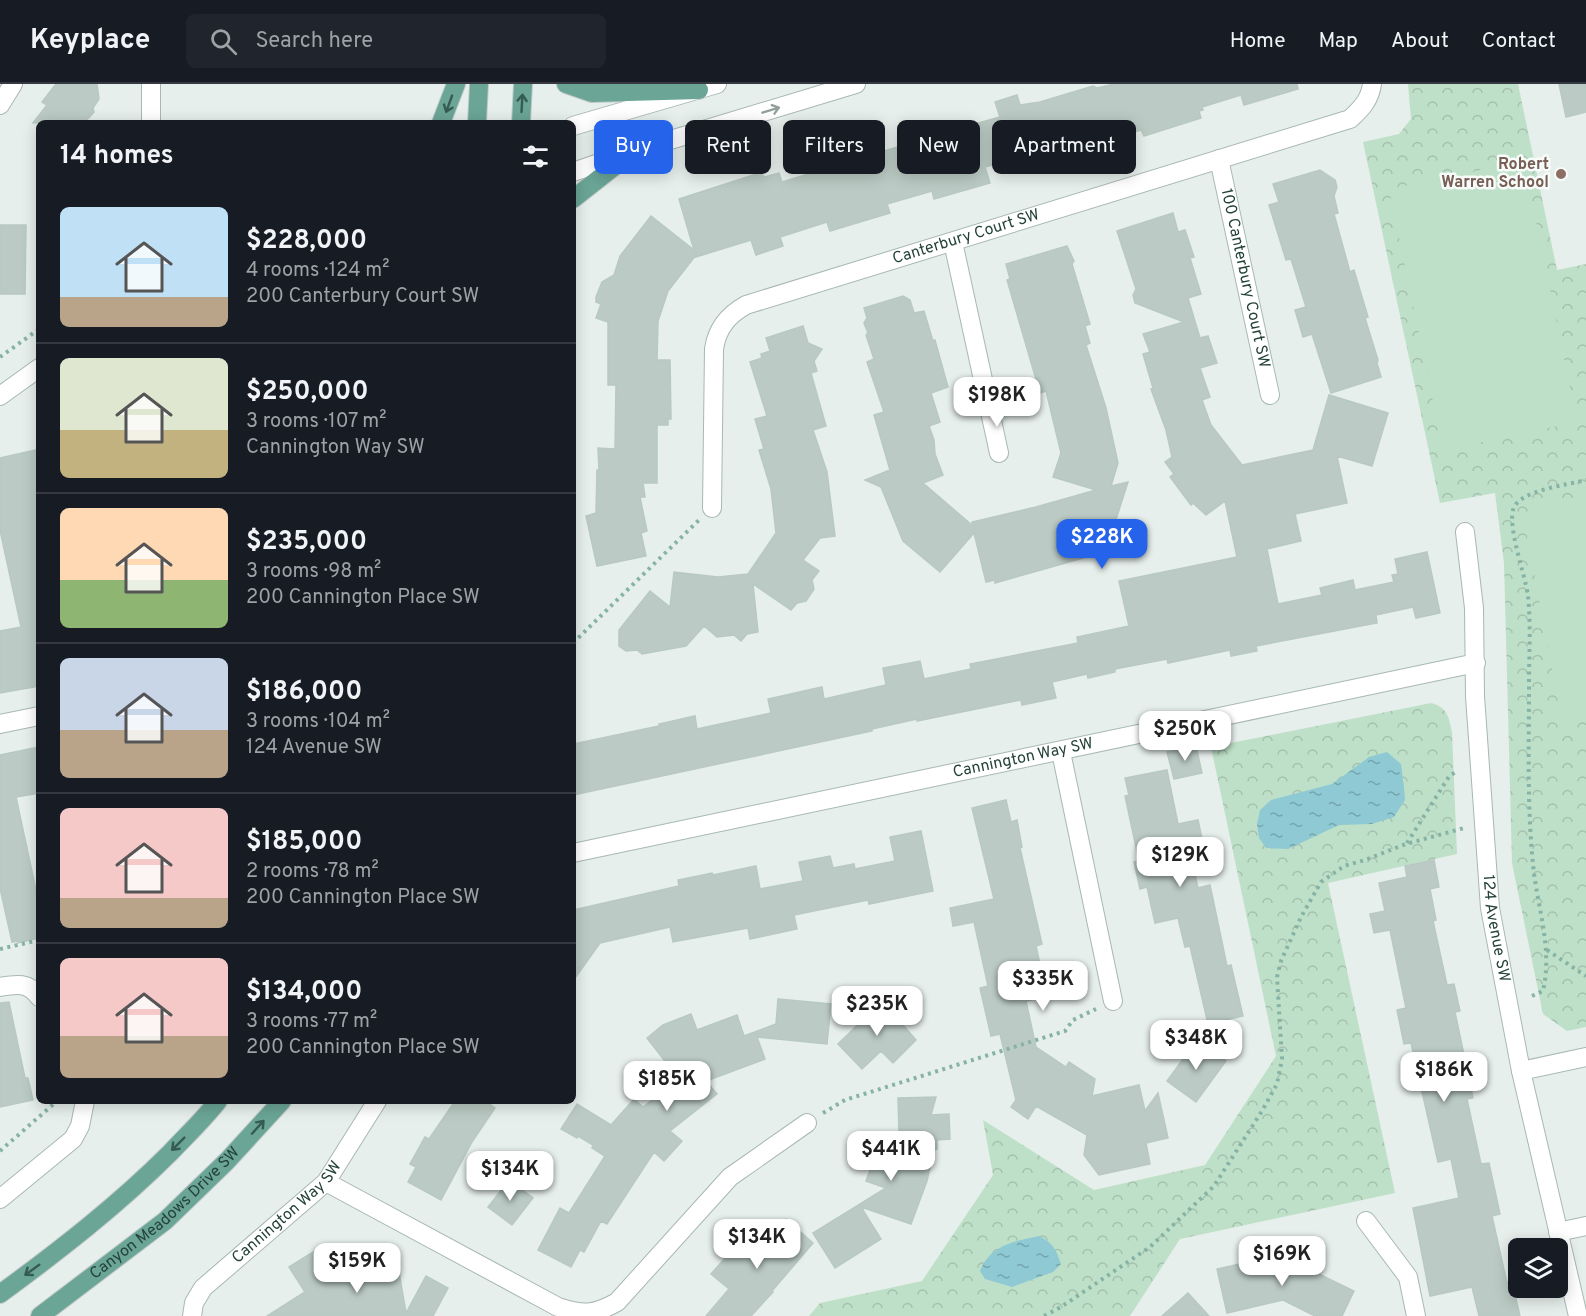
<!DOCTYPE html>
<meta charset="utf-8">
<style>
:root{--surface:#171b24;--page:#20242c;--text:#f1f3f6;--muted:#9ea1a6;--line:#363941;--accent:#2563eb}
body{margin:0;font-family:Overpass,sans-serif;background:var(--page);color:var(--text);height:100vh;display:flex;flex-direction:column;font-size:22px;white-space:nowrap}
*{box-sizing:border-box;margin:0}
p{font-size:20px;color:var(--muted)}
.icon{flex:none;width:33px;height:33px;fill:none;stroke:currentColor;stroke-width:2;stroke-linecap:round;stroke-linejoin:round}
.map{position:relative;flex:1;overflow:hidden}
.sheet{position:absolute;left:36px;top:36px;width:540px;height:984px;display:flex;flex-direction:column;background:var(--surface);border-radius:9px;box-shadow:0 3px 15px #0003}
.sheet>*{flex:none}
.top-card{position:absolute;left:594px;top:36px;width:570px;height:54px;display:flex;gap:12px}
.tools{position:absolute;left:1508px;top:1154px;display:grid;gap:12px}
.tools a{display:grid;place-items:center;width:60px;height:60px;border-radius:9px;background:var(--surface);box-shadow:0 3px 15px #0003;font-size:30px}
.price{position:absolute;translate:-50% -51px;padding:0 14px;border-radius:12px;background:#fff;color:#222;font-size:20px;line-height:39px;filter:drop-shadow(0 2px 3px #0008)}
.price::after{content:'';position:absolute;left:50%;top:36px;width:18px;height:14px;margin-left:-9px;background:inherit;clip-path:polygon(0 0,100% 0,50% 100%)}
.price.selected{background:var(--accent);color:#fff}
ul{padding:0;list-style:none}
li{display:flex;align-items:center;gap:18px;height:150px;padding:0 24px}
li+li{border-top:2px solid var(--line)}
li span{display:grid;place-items:center;flex:none;width:168px;height:120px;border-radius:9px;color:#555}
li>.icon{margin-inline-start:auto}
span .icon{width:72px;height:72px;fill:#fffc;stroke-width:1}
li b{font-size:26px}
h2{display:flex;justify-content:space-between;align-items:center;height:72px;padding:0 24px;font-size:26px}
.pill{padding:0 21px;border-radius:9px;background:var(--surface);box-shadow:0 3px 15px #0003;font-size:21px;line-height:54px}
.pill.selected{background:var(--accent);color:#fff}
header{display:flex;align-items:center;gap:36px;box-sizing:border-box;height:84px;padding:0 30px;background:var(--surface);border-bottom:2px solid var(--line)}
header strong{font-size:28px}
nav{display:flex;gap:33px;margin-inline-start:auto;font-size:21px}
.search{width:420px;height:54px;background:var(--page);display:flex;align-items:center;gap:15px;box-sizing:border-box;padding:0 21px;border-radius:9px;color:var(--muted);font-size:22px}
.map>svg:first-child{display:block}
</style>
<header>
<strong>Keyplace</strong>
<div class="search"><svg class="icon" aria-label="search" viewBox="0 0 24 24"><circle cx="10" cy="10" r="6"/><path d="M15 15l6 6"/></svg>Search here</div>
<nav><a>Home</a><a>Map</a><a>About</a><a>Contact</a></nav>
</header>
<div class="map">
<svg width="1586" height="1232" viewBox="0 0 1586 1232">
<defs>
<pattern id="forest-crowns" width="20" height="18" patternUnits="userSpaceOnUse" patternTransform="scale(1.5)"><rect width="20" height="18" fill="#bfe0c8"/><path d="M2 6a3 3 0 1 1 6 0M12 15a3 3 0 1 1 6 0" fill="none" stroke="#a4c1ad"/></pattern>
<pattern id="water-ripples" width="26" height="14" patternUnits="userSpaceOnUse" patternTransform="scale(1.5)"><rect width="26" height="14" fill="#8ec9d4"/><path d="M2 4q2-2 4 0t4 0M15 11q2-2 4 0t4 0" fill="none" stroke="#74a5ad"/></pattern>
</defs>
<rect width="100%" height="100%" fill="#e6efeb"/>
<path fill="url(#forest-crowns)" d="M1408,0H1518L1557,186L1586,180V943L1567,947L1543,930L1512,779L1504,479L1495,409L1440,419L1363,58L1399,50L1411,35Z
M1431,619C1447,623 1449,633 1452,648L1457,770L1328,799L1395,1109L1180,1155L1130,1232H809L820,1219L922,1197L993,1091L983,1036L1094,1106L1205,1081L1276,972L1211,663Z"/>
<path fill="#bfe0c8" d="M1524,77L1577,338L1443,366L1389,105Z
M1586,414V634L1562,637L1524,436L1531,426Z"/>
<path fill="url(#water-ripples)" d="M1387,668L1401,680L1404,703L1405,716L1394,733L1372,740L1339,741L1288,765L1266,764L1259,754L1257,740L1260,726L1271,716L1332,700L1369,673Z
M1039,1152C1053,1159 1056,1165 1061,1180L1053,1188L1012,1203L985,1195L980,1187C990,1161 1015,1157 1039,1152Z"/>
<path fill="#bbcac4" stroke="#b8c9c2" stroke-width="1.5" d="M56,0H97L99,15L93,24L94,28L86,37L33,39L47,21L42,18Z
M1114,0H1297L1298,5L1244,21L1241,11L1202,23L1203,26L1199,27L1201,34L1144,52L1141,46L1094,61L1095,66L1039,85L1036,72L1019,77L1014,75L985,83L990,99L934,115L932,107L887,120L890,129L830,147L827,138L780,153L783,162L756,171L751,156L696,173V171L668,207L658,237L657,276H670L671,335H668V341H657V399H643L645,413H640L647,447L641,449L646,472L597,482L586,432L596,429L597,386H599L598,364L615,365L616,301H608V238L596,234L601,220L596,218V213L602,198L614,191L620,172L651,132L694,166L679,115L759,89L765,93L779,89L782,98L904,61L908,55L916,52L921,55L1000,33L995,18L1017,11L1020,21L1040,18L1093,2L1097,4Z
M1559,0H1586V28L1566,33Z
M1320,86L1335,96L1337,103L1334,112L1338,129L1334,130L1350,188L1354,186L1368,233L1365,234L1378,276L1377,279L1381,293L1331,309L1312,250L1303,253L1295,226L1306,223L1291,175L1286,176L1269,121L1279,118L1273,100Z
M1173,129L1178,148L1185,146L1194,173L1190,174L1201,210L1188,214L1200,254L1208,252L1217,279L1200,284L1210,313L1202,316L1211,341L1242,381L1313,366L1329,311L1388,329L1372,382L1337,372L1347,419L1295,430L1301,457L1267,465L1278,520L1322,511L1320,504L1353,496L1355,506L1394,498L1392,491L1398,490L1395,475L1427,468L1440,529L1416,534L1413,523L1376,531L1377,539L1256,562L1257,567L1231,572L1230,566L1168,579L1167,575L1115,585V588L1088,594L1087,590L1052,598L1056,614L1022,621L1021,616L917,637V635L872,645V647L573,711V660L659,642V640L695,632L697,645L771,629L768,615L822,603L824,615L886,601L883,584L920,577L924,595L971,585L970,580L1078,559L1077,553L1129,542L1119,497L1237,473L1225,417L1206,431L1193,419L1191,421L1170,393L1174,390L1165,378L1172,373L1166,346L1151,305L1153,304L1143,270L1150,268L1143,250L1184,238L1135,219L1133,211L1136,205L1117,147Z
M0,141H26L25,210H0Z
M1067,162L1074,177L1072,180L1090,240L1085,242L1090,259L1086,261L1106,324L1118,379L1111,402L1128,398L1112,448L1076,436L1087,473L995,499V496L986,498L974,449L940,488L903,457L881,403L865,396L890,386L874,331L884,328L867,278L874,275L866,251L868,249L864,239L867,234L864,224L903,212L910,216L914,229L924,227L933,257L935,256L948,303L931,309L940,338L929,342L934,356L935,370L943,391L923,399L973,442L972,438L1036,423L1096,406L1053,393L1061,369L1046,307L1040,309L1007,196L1010,195L1006,180Z
M803,242L808,259L822,265L814,277L817,287L811,289L826,342L813,346L827,388L835,452L820,454L803,476L819,487L812,496L814,505L806,517L797,519L791,526L753,500L758,548L747,550L741,557L734,551L717,553L704,542L686,562L642,570L637,566L626,567L619,562V546L650,507L670,523L674,488L718,493L748,490L776,449L771,405L759,366L764,365L755,335L767,332L750,278L762,274L761,270L770,267L766,254Z
M36,366L39,380V602L0,609V547L21,543L0,446V374Z
M1196,662L1202,689L1174,695L1167,668Z
M39,663V709L16,713L39,820V854L18,859L17,857L12,858L0,804V671Z
M1167,686L1178,740L1198,736L1202,755L1188,759L1198,804L1210,801L1227,882L1231,881L1243,932L1208,940L1190,862L1185,863L1178,834L1155,839L1147,803L1140,805L1134,778L1139,777L1125,712L1129,711L1125,694Z
M1006,716L1011,738L1017,736L1022,763L1020,764L1042,860L1036,862L1047,913L1026,917L1036,963L1066,983L1069,978L1095,995L1092,1012L1139,1001L1145,1027L1158,1009L1168,1054L1146,1059L1150,1080L1099,1091L1084,1071L1087,1051L1036,1022L1028,1035L1011,1023L1016,1016L1000,950L991,952L980,904L988,902L974,838L953,842L950,824L994,815L972,724Z
M921,747L933,807L869,820L868,816L794,831L797,845L750,855L748,844L673,858L670,843L600,859L573,897V826L679,802L678,796L712,789L713,791L756,782L760,805L803,797L799,778L830,772L833,784L854,780L855,785L895,777L890,753Z
M1434,776L1439,803L1430,805L1436,836L1433,837L1447,901L1454,900L1460,927L1455,928L1473,1014L1467,1015L1481,1080L1489,1079L1500,1130L1492,1132L1507,1199L1512,1198L1520,1232H1479L1472,1203L1430,1212L1413,1124L1459,1114L1451,1075L1438,1078L1411,959L1404,960L1397,926L1406,924L1390,846L1374,849L1370,830L1385,827L1379,799L1407,793L1405,782Z
M778,915L831,920L827,960L757,953L765,975L706,997L717,1010L670,1047L682,1057L664,1077L654,1068L607,1140L601,1137L584,1168L580,1166L571,1183L538,1166L560,1124L569,1129L605,1072L592,1064L593,1061L578,1052L577,1054L561,1045L577,1020L611,1041L634,1015L643,1023L679,995L647,954L663,941L691,930L697,946L737,931L744,952L776,940Z
M882,917L916,956L893,979L881,967L862,985L838,960Z
M9,918L25,994H28L33,1016L0,1023V919Z
M1197,956L1226,977L1196,1018L1167,997Z
M936,1013L931,1031L949,1030L950,1055L937,1056V1065L934,1066L927,1097L911,1140L861,1123L881,1155L835,1184L813,1149L886,1104L866,1097L875,1072L900,1081L898,1014Z
M455,1017H485L495,1024L472,1058L441,1116L408,1098L416,1083L410,1080L425,1053L429,1055Z
M509,1096L533,1114L512,1141L488,1123Z
M786,1135L813,1159L772,1207L773,1208L751,1232H706L729,1205L711,1190L749,1147L764,1160Z
M313,1168L329,1193L398,1182L406,1229L426,1192L448,1204L433,1232H267L305,1208L289,1183Z
M1285,1170L1286,1174L1354,1207L1342,1232H1315L1283,1216L1227,1229L1217,1185Z
M1188,1209L1209,1232H1162Z"/>
<g fill="none" stroke-linecap="round" stroke-linejoin="round">
<g stroke="#a8b8b2" stroke-width="20">
<g id="minor">
<path d="M151,0V39"/>
<path d="M0,21L13,0"/>
<path d="M573,42L717,0"/>
<path id="s1" d="M1219,75L1270,311"/>
<path d="M573,88L634,67L856,0"/>
<path d="M953,158L999,369"/>
<path d="M0,312L39,284"/>
<path id="s2" d="M712,424L714,265C717,244 728,231 746,221L1350,35C1361,25 1370,16 1372,0"/>
<path id="s3" d="M1465,448L1474,524L1475,612L1490,824L1521,987L1578,1232"/>
<path d="M0,640L39,632"/>
<path d="M1061,668L1113,917"/>
<path id="s4" d="M573,769L1476,579"/>
<path d="M0,903C16,900 29,898 39,913"/>
<path d="M1521,987L1586,973"/>
<path d="M326,1098L558,1223C583,1231 594,1231 617,1218L730,1093L807,1039"/>
<path d="M0,1115L73,1055L80,1042L85,1017"/>
<path d="M1366,1137L1408,1193L1416,1232"/>
<path d="M1558,1148L1586,1142"/>
<path id="s5" d="M192,1232L194,1219L203,1204L326,1098L377,1017"/>
</g>
</g>
<g stroke="#c2cac8" stroke-width="20">
<g id="major">
<path d="M566,0L592,9L699,6"/>
<path d="M441,39L456,0"/>
<path d="M477,39L479,0"/>
<path d="M521,39L523,0"/>
<path d="M573,115L634,67"/>
<path d="M0,1210C60,1166 118,1121 171,1068C187,1051 204,1035 218,1017"/>
<path id="s6" d="M40,1232L165,1137L227,1077L282,1017"/>
</g>
</g>
<path stroke="#86b3a5" stroke-width="4" stroke-dasharray="3 4.5" stroke-linecap="butt" d="M0,273L39,245
M573,559L699,436
M1407,759L1450,691L1457,688
M0,865L39,856
M1547,866L1586,892
M1532,912L1543,907C1553,864 1537,823 1533,780C1527,722 1529,662 1529,603C1529,573 1531,541 1528,512C1525,490 1508,445 1513,426C1518,406 1568,401 1586,396
M823,1029L845,1016L1065,947L1073,936L1096,925
M0,1067L57,1017
M1044,1232L1061,1223L1150,1163L1214,1102L1262,1027L1277,1000L1282,975L1277,893L1281,877L1301,833L1321,798L1344,782L1365,776L1406,760L1464,744"/>
<use href="#minor" stroke="#fff" stroke-width="18"/>
<use href="#major" stroke="#6aa596" stroke-width="18"/>
</g>
<defs><path id="oneway-shaft" d="M-6 0H5M1.5-3L5.5 0L1.5 3" fill="none" stroke-width="1.6" stroke-linecap="round" stroke-linejoin="round" transform="scale(1.5)"/></defs>
<g stroke="#365b51">
<use href="#oneway-shaft" transform="translate(522 19) rotate(-87)"/>
<use href="#oneway-shaft" transform="translate(449 20) rotate(110)"/>
<use href="#oneway-shaft" transform="translate(258 1043) rotate(-48)"/>
<use href="#oneway-shaft" transform="translate(178 1060) rotate(135)"/>
<use href="#oneway-shaft" transform="translate(32 1186) rotate(144)"/>
</g>
<use stroke="#92a09c" href="#oneway-shaft" transform="translate(771 26) rotate(-17)"/>
<circle fill="#8d6e63" stroke="#f7fbf9" stroke-width="2" cx="1561" cy="90" r="6"/>
<g text-anchor="middle" dominant-baseline="central" stroke-width="5" stroke-linejoin="round" paint-order="stroke">
<g font-size="16" font-weight="bold" fill="#785e54" stroke="#f7fbf9" text-anchor="end">
<text x="1549" y="81">Robert<tspan x="1549" dy="18">Warren School</tspan></text>
</g>
<g font-size="16" fill="#24423a" stroke="#f7fbf9">
<text stroke="none"><textPath href="#s2" startOffset="446">Canterbury Court SW</textPath></text>
<text stroke="none"><textPath href="#s1" startOffset="122">100 Canterbury Court SW</textPath></text>
<text stroke="none"><textPath href="#s4" startOffset="460">Cannington Way SW</textPath></text>
<text stroke="none"><textPath href="#s3" startOffset="398">124 Avenue SW</textPath></text>
<text stroke="none"><textPath href="#s5" startOffset="144">Cannington Way SW</textPath></text>
<text stroke="none"><textPath href="#s6" startOffset="162">Canyon Meadows Drive SW</textPath></text>
</g>
</g>
</svg>
<div class="tools">
<a><svg class="icon" aria-label="layers" viewBox="0 0 24 24"><path d="M12 4l9 5-9 5-9-5zM3 14l9 5 9-5"/></svg></a>
</div>
<b class="price" style="left:997px;top:344px">$198K</b>
<b class="price selected" style="left:1102px;top:486px">$228K</b>
<b class="price" style="left:1185px;top:678px">$250K</b>
<b class="price" style="left:1180px;top:804px">$129K</b>
<b class="price" style="left:1043px;top:928px">$335K</b>
<b class="price" style="left:877px;top:953px">$235K</b>
<b class="price" style="left:1196px;top:987px">$348K</b>
<b class="price" style="left:1444px;top:1019px">$186K</b>
<b class="price" style="left:667px;top:1028px">$185K</b>
<b class="price" style="left:891px;top:1098px">$441K</b>
<b class="price" style="left:510px;top:1118px">$134K</b>
<b class="price" style="left:757px;top:1186px">$134K</b>
<b class="price" style="left:1282px;top:1203px">$169K</b>
<b class="price" style="left:357px;top:1210px">$159K</b>
<div class="top-card">
<a class="pill selected">Buy</a>
<a class="pill">Rent</a>
<a class="pill">Filters</a>
<a class="pill">New</a>
<a class="pill">Apartment</a>
</div>
<section class="sheet">
<h2>14 homes<svg class="icon" aria-label="filters" viewBox="0 0 24 24"><path d="M4 7h16M4 17h16"/><circle cx="9" cy="7" r="2"/><circle cx="15" cy="17" r="2"/></svg></h2>
<ul>
<li><span style="background:linear-gradient(#bfe0f5 75%,#b9a48a 0)"><svg class="icon" aria-label="home" viewBox="0 0 24 24"><path d="M3 11l9-7 9 7M6 9v11h12V9"/></svg></span><div><b>$228,000</b><p>4 rooms · 124 m²</p><p>200 Canterbury Court SW</p></div></li>
<li><span style="background:linear-gradient(#dfe7d0 60%,#c2b280 0)"><svg class="icon" aria-label="home" viewBox="0 0 24 24"><path d="M3 11l9-7 9 7M6 9v11h12V9"/></svg></span><div><b>$250,000</b><p>3 rooms · 107 m²</p><p>Cannington Way SW</p></div></li>
<li><span style="background:linear-gradient(#ffd9b3 60%,#8fb573 0)"><svg class="icon" aria-label="home" viewBox="0 0 24 24"><path d="M3 11l9-7 9 7M6 9v11h12V9"/></svg></span><div><b>$235,000</b><p>3 rooms · 98 m²</p><p>200 Cannington Place SW</p></div></li>
<li><span style="background:linear-gradient(#c9d6e8 60%,#b9a48a 0)"><svg class="icon" aria-label="home" viewBox="0 0 24 24"><path d="M3 11l9-7 9 7M6 9v11h12V9"/></svg></span><div><b>$186,000</b><p>3 rooms · 104 m²</p><p>124 Avenue SW</p></div></li>
<li><span style="background:linear-gradient(#f6c9c9 75%,#b9a48a 0)"><svg class="icon" aria-label="home" viewBox="0 0 24 24"><path d="M3 11l9-7 9 7M6 9v11h12V9"/></svg></span><div><b>$185,000</b><p>2 rooms · 78 m²</p><p>200 Cannington Place SW</p></div></li>
<li><span style="background:linear-gradient(#f6c9c9 65%,#b9a48a 0)"><svg class="icon" aria-label="home" viewBox="0 0 24 24"><path d="M3 11l9-7 9 7M6 9v11h12V9"/></svg></span><div><b>$134,000</b><p>3 rooms · 77 m²</p><p>200 Cannington Place SW</p></div></li>
</ul>
</section>
</div>
